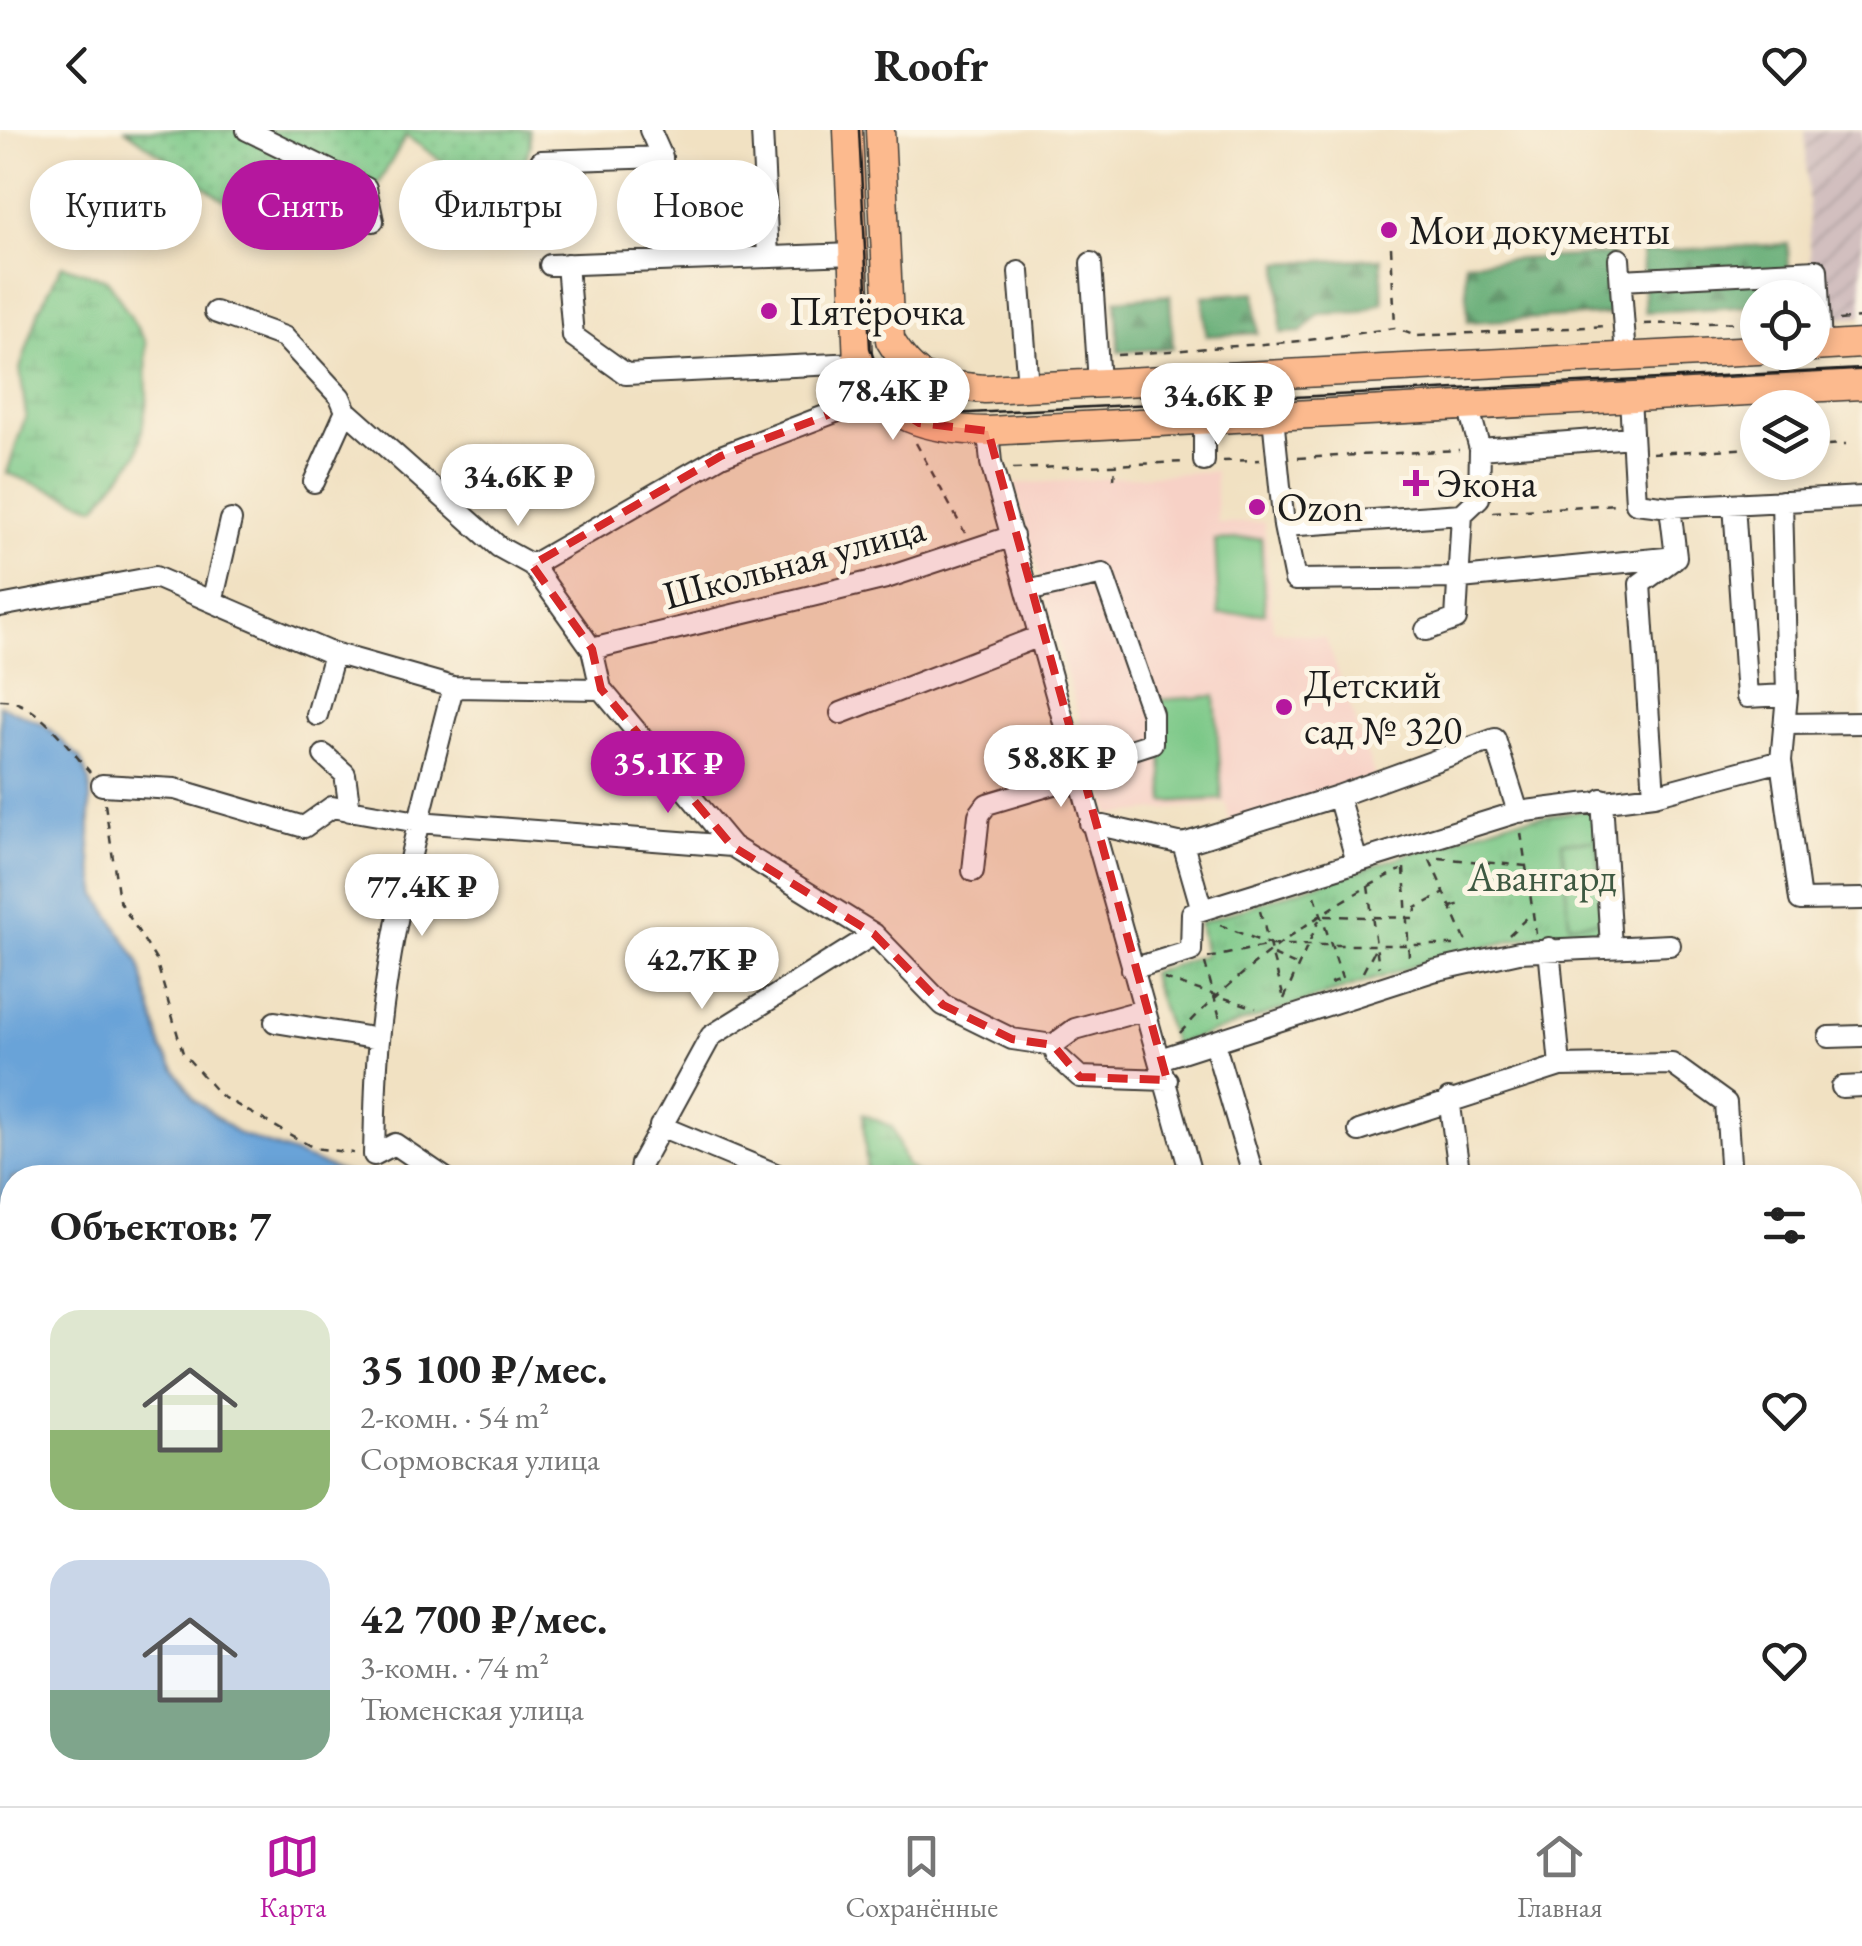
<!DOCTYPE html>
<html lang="ru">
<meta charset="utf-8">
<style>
:root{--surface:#fff;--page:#f6f6f6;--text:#222;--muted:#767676;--line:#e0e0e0;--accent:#b5179e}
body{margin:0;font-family:"EB Garamond",serif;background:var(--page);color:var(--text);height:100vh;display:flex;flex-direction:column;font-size:38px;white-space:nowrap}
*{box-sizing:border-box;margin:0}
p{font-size:32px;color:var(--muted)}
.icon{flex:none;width:55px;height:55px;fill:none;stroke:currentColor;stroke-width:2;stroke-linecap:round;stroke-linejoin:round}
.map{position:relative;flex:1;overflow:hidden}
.panel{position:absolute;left:0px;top:1035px;width:1862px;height:642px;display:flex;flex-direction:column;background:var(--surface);border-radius:40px 40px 0 0;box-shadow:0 5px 15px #0003}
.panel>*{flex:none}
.guide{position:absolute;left:30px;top:30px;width:1000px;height:90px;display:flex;gap:20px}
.tools{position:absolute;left:1740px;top:150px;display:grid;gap:20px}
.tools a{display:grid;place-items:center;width:90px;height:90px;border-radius:50%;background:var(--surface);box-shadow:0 5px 15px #0003;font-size:50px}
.price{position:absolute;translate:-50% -85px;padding:0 22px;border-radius:35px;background:#fff;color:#222;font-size:32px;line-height:65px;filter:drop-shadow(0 2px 5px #0008)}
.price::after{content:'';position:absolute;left:50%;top:60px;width:30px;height:22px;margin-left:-15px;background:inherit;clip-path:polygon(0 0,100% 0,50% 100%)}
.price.on{background:var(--accent);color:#fff}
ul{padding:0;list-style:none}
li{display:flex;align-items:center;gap:30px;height:250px;padding:0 50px}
li span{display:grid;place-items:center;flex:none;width:280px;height:200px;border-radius:30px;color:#555}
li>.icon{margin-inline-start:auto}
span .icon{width:120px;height:120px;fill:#fffc;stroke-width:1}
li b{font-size:42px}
h2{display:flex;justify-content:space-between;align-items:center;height:120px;padding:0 50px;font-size:42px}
.chip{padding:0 35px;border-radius:45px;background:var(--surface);box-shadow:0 5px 15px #0003;font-size:35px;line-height:90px}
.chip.on{background:var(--accent);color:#fff}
header{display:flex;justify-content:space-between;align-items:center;height:130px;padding:0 50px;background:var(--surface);font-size:45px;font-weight:700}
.menu{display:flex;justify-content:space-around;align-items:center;height:140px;border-top:2px solid var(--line);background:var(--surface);font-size:28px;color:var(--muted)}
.menu a{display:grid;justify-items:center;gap:5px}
.menu .on{color:var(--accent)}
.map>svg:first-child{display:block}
</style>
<header><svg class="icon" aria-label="back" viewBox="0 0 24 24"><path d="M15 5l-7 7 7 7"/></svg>Roofr<svg class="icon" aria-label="heart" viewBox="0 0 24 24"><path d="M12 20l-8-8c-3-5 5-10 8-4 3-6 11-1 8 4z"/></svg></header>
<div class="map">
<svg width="1862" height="1676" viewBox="0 0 1862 1676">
<defs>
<pattern id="industrial-furrows" width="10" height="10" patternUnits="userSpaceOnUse" patternTransform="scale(2.5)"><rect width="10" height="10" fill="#d2bfbf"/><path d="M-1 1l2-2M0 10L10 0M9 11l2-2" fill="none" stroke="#b4a4a4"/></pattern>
<pattern id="grass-dots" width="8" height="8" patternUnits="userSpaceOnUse" patternTransform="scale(2.5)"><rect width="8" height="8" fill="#7ac887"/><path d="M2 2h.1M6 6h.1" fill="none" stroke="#69ab74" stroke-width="1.8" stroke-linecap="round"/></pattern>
<pattern id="forest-firs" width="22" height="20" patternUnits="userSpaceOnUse" patternTransform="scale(2.5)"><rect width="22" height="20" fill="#63ac74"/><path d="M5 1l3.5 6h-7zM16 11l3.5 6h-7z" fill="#518b5e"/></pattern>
<pattern id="wetland-marsh" width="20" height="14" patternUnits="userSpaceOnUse" patternTransform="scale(2.5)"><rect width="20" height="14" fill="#7ac887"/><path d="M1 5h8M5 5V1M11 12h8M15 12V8" fill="none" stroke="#69ab74"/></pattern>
<pattern id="park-tufts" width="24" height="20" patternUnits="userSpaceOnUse" patternTransform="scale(2.5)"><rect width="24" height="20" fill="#7ac887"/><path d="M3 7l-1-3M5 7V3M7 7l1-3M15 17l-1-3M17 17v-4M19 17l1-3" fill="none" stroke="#69ab74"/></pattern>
</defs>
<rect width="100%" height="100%" fill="#fcf5e5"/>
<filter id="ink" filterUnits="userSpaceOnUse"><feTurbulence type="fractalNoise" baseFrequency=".01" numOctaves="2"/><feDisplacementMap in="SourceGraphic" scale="20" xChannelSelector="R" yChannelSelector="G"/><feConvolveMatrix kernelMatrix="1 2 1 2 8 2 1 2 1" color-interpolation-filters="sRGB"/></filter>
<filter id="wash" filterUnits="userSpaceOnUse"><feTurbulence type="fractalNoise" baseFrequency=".0048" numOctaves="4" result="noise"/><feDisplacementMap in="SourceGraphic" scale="40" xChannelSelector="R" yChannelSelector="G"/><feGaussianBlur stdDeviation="2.25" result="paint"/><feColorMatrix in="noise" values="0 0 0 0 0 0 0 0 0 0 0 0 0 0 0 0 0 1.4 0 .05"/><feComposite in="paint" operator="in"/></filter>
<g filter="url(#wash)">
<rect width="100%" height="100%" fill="#f1e1c2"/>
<path fill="#f7d1c6" d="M1215,341L1217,393L1264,392L1273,500L1326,508L1375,647L1230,694L1226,673L1111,685L1091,632L1014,354Z
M1862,1212V1453L1850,1454V1213Z"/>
<path fill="url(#industrial-furrows)" d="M1805,0H1862V187L1813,188Z"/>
<path fill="url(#grass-dots)" stroke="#4b7252" stroke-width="2.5" d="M126,0H529L530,14L513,80L406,6L358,89L246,86Z"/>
<path fill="url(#forest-firs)" stroke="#406448" stroke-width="2.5" d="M1788,114L1790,167L1758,168L1757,176L1645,182L1642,122Z
M1613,124L1616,184L1468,192L1465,132Z
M1381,128L1383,172L1361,182L1319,184L1302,202L1281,203L1279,133Z
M1255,162L1258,203L1206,206L1203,166Z
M1170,165L1173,218L1119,222L1116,170Z"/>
<path fill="url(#wetland-marsh)" stroke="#4b7252" stroke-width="2.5" d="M62,135L108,150L146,212L147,270L138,324L96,377L7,343L26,285L20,239L39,180Z
M863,984L892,997L906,1035L921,1047H867Z"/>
<path fill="url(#park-tufts)" stroke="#4b7252" stroke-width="2.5" d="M1598,679L1606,803L1528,807L1439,828L1174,915L1150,843L1205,825L1199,793L1508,691Z"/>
<path fill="#7ac887" stroke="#4b7252" stroke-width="2.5" d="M1261,408L1265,483L1219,485L1215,410Z
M1215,566L1222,669L1165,672L1158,570Z
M1596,710L1602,791L1569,794L1562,712Z"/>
<path fill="#69a3d8" stroke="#42607a" stroke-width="2.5" d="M0,575L45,595L80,628L90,652V722L98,766L139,832L163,921L195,970L237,1003L356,1047L12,1048V1665H1053V1676H0Z"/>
</g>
<g filter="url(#ink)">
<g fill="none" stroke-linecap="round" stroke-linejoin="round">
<g stroke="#3c3a35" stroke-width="24">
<path id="minor" d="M247,0L366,58L373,91
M650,0L662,27
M762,0L768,127
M541,31L662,27L666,130
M1619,129L1626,227
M1091,133L1099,253
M567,134L573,206L626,244L858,233
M550,135L854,124
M1019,142L1028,257
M1621,150L1817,140L1821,216
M215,182L284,207L340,267L346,281L499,417L532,435L592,519L601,559L732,716
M1630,268L1636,373L1670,377L1862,367
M1273,287L1284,396L1295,450L1461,448L1676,427
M1204,290V331
M988,301L991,333L1192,1048
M1480,319L1632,307
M314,352L346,281
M1782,371L1787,565L1781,631L1800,770L1862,769
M1734,374L1747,567L1787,565
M1670,377L1676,427
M1284,396L1462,384L1479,368L1480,319L1468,276
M532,435L721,326L877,266
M1027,461L1103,444L1152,584V613L1075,638
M213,468L231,390
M0,476L155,447L326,521L453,557L601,559
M1426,500L1456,489L1462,384
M592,519L886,448L1013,406
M841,583L1040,506
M317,585L334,524
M1786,594L1862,593
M324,625L345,644L350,681
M102,655L175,659L304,697L332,677L418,692L732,716L874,804L943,875L1012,909L1053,915L1057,926L1080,947L1167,950
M1654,665L1640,454L1674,429
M1338,666L1357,732
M1602,669L1611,817
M1090,693L1183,714
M973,741L979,685L987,674L1078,647
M1202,780L1183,714L1338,666L1495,609L1518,682
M1549,818L1560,936
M1132,839L1191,821L1192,783L1202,780L1518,682L1654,665L1781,631
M275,892L379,909
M1829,907L1862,906
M1214,912L1254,1048
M1053,915L1075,899L1144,880
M1160,929L1433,841L1519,822L1670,815
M1842,957L1862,956
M1449,969L1460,1048
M660,996L785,1048
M1359,1001L1560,936L1672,934L1726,973L1731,1048
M445,1048L395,1014L374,1025C375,987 375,948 379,910C391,791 423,673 453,557
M639,1048L641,1034L711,906L874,804
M1850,1195L1862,1194
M1850,1463L1862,1462
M1853,1578H1862
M1182,1665L1185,1676
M1320,1665L1322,1676
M1364,1665L1367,1676
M1431,1665L1435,1676
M1538,1665L1539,1676
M1730,1665L1731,1676
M1847,1665V1676"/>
</g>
<g stroke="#3c3a35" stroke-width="31">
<path id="major" d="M848,0L858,233C879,290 933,300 988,301L1862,255
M880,0L890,210C917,255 936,254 985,259L1758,220
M1812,217L1862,214"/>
</g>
<path stroke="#3c3a35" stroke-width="2.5" stroke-dasharray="8 8" stroke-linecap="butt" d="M1391,117L1395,195
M1839,190L1862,188
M1644,194L1758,192
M1117,225L1302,211L1395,198L1416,206L1606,196
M916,313L965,403
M1812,316L1846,314
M1652,323L1758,318
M1298,328L1459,320
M1223,331L1260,330
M1013,339L1185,332
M1114,349L1115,335
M1493,382L1615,374
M0,570C35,568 68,618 90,642
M105,674L119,770L156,830L183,923L221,966L314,1018L353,1023
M1521,703L1536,804
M1439,728L1526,736
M1430,730L1467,814
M1404,738L1409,827
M1368,756L1379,837
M1315,766L1342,848
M1451,777L1464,773
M1260,781L1283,865
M1325,786L1415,788L1416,778L1445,763
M1220,795L1268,814
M1509,805L1532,783
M1273,825L1298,836
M1208,828L1270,815H1454
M1205,833L1220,888
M1363,842L1375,819
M1164,849L1256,878
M1330,853L1342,849
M1284,869L1319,790
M1180,903C1235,843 1326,774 1401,740
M1082,1665L1083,1676"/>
<use href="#minor" stroke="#fff" stroke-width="20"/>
<use href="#major" stroke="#fcba8e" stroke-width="28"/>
<path stroke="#1c1c1c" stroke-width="2.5" d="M859,0L870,218C883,260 908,277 950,284L1862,239"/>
</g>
</g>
<path fill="#d62828" fill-opacity="0.2" stroke="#d62828" stroke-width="8" stroke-dasharray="20 12" stroke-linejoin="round" d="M877,266L919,293L988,301L1167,950L1080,947L1053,915L1012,909L943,875L874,804L732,716L601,559L592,519L532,435L721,326Z"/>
<g fill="#b5179e" stroke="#fcf5e5" stroke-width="4">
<circle cx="1389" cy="100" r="10"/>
<circle cx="769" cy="181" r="10"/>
<path d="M1411 338h10v10h10v10h-10v10h-10v-10h-10v-10h10z"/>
<circle cx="1257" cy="377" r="10"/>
<circle cx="1284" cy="577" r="10"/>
</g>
<g text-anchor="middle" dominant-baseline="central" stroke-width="10" stroke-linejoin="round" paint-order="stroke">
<g font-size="40" fill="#1c1c1c" stroke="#fcf5e5" text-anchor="start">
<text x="1409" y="100">Мои документы</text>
<text x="789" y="181">Пятёрочка</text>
<text x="1436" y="353">Экона</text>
<text x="1277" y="377">Ozon</text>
<text x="1304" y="554">Детский<tspan x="1304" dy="46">сад № 320</tspan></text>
</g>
<g font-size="40" fill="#1c1c1c" stroke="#fcf5e5">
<text transform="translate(794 431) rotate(-15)">Школьная улица</text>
</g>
<g font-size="40" fill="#3d5841" stroke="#fcf5e5">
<text x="1542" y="747">Авангард</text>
</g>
</g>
</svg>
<div class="tools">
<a><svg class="icon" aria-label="locate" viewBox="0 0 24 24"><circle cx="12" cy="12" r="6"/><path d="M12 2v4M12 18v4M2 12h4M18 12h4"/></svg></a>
<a><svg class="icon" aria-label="layers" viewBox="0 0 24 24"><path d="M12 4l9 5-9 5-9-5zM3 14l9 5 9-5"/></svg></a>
</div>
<b class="price" style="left:893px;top:313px">78.4K ₽</b>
<b class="price" style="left:1218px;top:318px">34.6K ₽</b>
<b class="price" style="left:518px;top:399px">34.6K ₽</b>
<b class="price" style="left:1061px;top:680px">58.8K ₽</b>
<b class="price on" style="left:668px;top:686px">35.1K ₽</b>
<b class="price" style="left:422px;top:809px">77.4K ₽</b>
<b class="price" style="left:702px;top:882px">42.7K ₽</b>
<div class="guide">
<a class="chip">Купить</a>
<a class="chip on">Снять</a>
<a class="chip">Фильтры</a>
<a class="chip">Новое</a>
</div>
<section class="panel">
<h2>Объектов: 7<svg class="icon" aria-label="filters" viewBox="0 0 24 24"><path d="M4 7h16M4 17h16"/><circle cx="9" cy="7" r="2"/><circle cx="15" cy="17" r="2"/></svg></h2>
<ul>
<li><span style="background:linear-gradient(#dfe7d0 60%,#8fb573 0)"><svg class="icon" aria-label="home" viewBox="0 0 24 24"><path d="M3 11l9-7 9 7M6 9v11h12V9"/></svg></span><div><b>35 100 ₽/мес.</b><p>2-комн. · 54 m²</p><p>Сормовская улица</p></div><svg class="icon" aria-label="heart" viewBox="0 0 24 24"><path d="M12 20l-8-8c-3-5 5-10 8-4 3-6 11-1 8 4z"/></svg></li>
<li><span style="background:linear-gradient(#c9d6e8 65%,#7fa58c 0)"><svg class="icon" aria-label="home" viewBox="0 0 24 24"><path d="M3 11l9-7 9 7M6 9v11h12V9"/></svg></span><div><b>42 700 ₽/мес.</b><p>3-комн. · 74 m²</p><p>Тюменская улица</p></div><svg class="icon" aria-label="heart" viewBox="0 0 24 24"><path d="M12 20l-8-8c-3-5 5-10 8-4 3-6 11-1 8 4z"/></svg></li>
</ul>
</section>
</div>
<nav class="menu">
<a class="on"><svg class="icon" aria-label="map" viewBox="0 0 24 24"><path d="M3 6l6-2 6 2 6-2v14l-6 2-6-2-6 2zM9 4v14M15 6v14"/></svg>Карта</a>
<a><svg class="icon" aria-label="saved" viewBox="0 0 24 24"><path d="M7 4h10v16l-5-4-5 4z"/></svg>Сохранённые</a>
<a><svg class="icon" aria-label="home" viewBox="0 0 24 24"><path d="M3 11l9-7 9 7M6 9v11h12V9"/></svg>Главная</a>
</nav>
